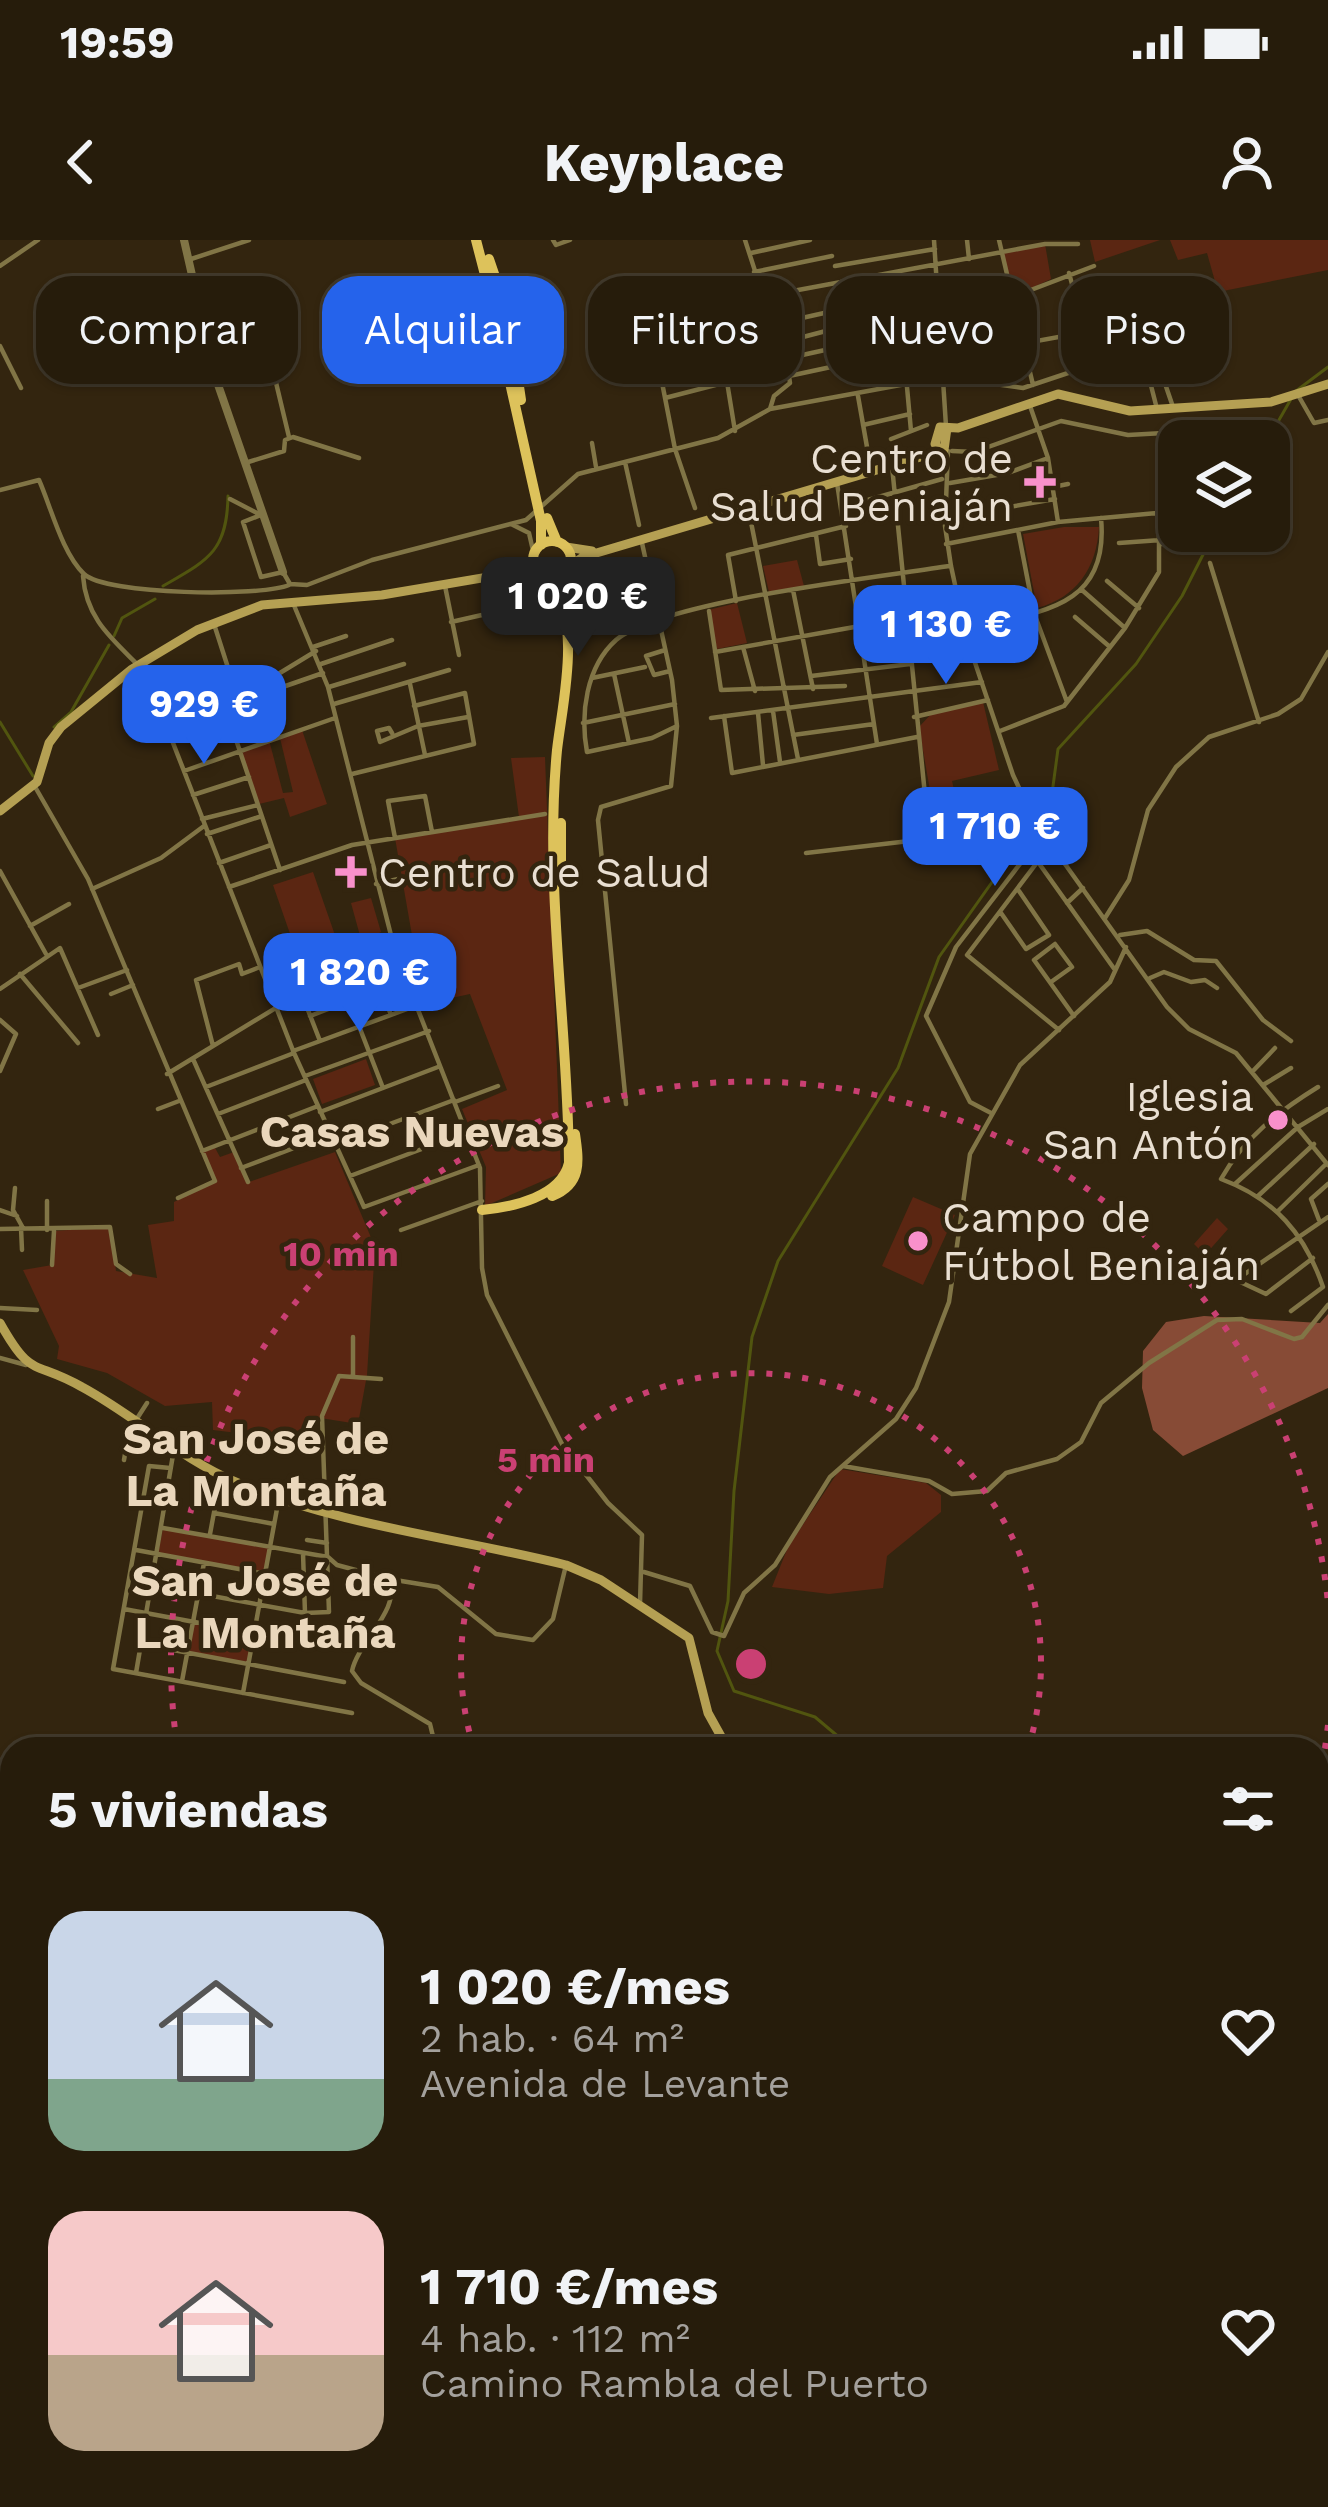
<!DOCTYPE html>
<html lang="es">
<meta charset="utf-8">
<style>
:root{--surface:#261c0b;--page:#2e2514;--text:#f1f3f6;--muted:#a4a19d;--line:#423a2c;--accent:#2563eb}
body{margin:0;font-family:"Work Sans",sans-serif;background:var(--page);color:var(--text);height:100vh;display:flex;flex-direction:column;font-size:45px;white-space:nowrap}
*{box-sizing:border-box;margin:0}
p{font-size:39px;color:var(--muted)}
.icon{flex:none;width:66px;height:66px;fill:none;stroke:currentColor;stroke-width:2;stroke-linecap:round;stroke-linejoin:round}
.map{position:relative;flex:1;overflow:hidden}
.sheet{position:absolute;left:0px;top:1497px;width:1329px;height:771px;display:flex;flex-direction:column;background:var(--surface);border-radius:36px 36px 0 0;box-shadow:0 3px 9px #0004,0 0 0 3px var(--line)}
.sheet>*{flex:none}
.banner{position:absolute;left:36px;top:36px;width:1257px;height:108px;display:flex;gap:24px}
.buttons{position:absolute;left:1158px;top:180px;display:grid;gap:24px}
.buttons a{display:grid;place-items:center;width:132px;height:132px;border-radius:24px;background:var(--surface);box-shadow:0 3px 9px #0004,0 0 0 3px var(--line);font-size:60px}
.price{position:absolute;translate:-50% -102px;padding:0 27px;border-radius:24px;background:var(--accent);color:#fff;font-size:39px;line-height:78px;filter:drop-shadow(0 3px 6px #0008)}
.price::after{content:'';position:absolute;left:50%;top:72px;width:36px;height:27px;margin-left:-18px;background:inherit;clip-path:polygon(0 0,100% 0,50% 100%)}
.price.current{background:#222;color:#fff}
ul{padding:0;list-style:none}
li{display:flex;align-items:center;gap:36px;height:300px;padding:0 48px}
li span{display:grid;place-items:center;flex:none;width:336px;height:240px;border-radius:36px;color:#555}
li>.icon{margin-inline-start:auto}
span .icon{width:144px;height:144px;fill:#fffc;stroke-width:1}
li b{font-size:51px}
h2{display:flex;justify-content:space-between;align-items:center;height:144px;padding:0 48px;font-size:51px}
.tag{padding:0 42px;border-radius:36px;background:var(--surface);box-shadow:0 3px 9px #0004,0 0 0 3px var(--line);font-size:42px;line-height:108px}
.tag.current{background:var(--accent);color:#fff}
.status{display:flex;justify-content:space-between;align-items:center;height:84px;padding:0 60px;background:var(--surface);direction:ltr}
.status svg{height:33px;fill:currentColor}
header{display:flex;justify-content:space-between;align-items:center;height:156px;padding:0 48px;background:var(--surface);font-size:54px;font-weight:700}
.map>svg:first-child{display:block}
</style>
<div class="status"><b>19:59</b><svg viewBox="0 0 49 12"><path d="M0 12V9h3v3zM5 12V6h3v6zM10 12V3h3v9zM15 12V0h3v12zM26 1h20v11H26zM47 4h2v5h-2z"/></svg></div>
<header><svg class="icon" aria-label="back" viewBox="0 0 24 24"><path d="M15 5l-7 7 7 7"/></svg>Keyplace<svg class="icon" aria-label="person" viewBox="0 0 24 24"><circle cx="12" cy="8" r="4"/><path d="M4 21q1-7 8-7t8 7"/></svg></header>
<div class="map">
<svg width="1328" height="2267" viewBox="0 0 1328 2267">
<rect width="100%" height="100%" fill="#33250f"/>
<path fill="#5b2612" d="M1090,0H1160L1095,22Z
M1170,0H1328V30L1218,52L1207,13L1178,20Z
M1045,4L1051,39L1010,58L1001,13Z
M708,64L714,86L661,100L655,77Z
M1189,197L1179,201V267H1162L1159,198Z
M1064,287H1099C1097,328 1076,358 1037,368L1023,294Z
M797,320L804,346L769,352L763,326Z
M737,363L747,403L717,409L708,370Z
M983,462L999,530L952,541L957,562L933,568L919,487L933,472Z
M302,490L327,564L290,577L284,558L259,564L241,510L269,500L283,553L293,552L280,498Z
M545,517L561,933L485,966L486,927L462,869L507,850L470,754L424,764L395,598L519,577L511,518Z
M313,632L336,698L296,711L273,645Z
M371,658L381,692L362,703L351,663Z
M366,819L375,845L322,864L313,839Z
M214,906L220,917L234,912L249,942L335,912L375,1007L367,1135L358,1184L308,1176L296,1200L213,1190L212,1162L165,1166L107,1133L57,1119L59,1106L23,1030L52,1025L54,991L110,987L116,1031L157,1038L148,985L174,981V962L215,941L202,911Z
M913,957L955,975L923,1045L882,1026Z
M1217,978L1228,989L1205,1015L1194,1004Z
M840,1229L926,1243L941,1255V1272L887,1316L883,1348L829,1354L772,1347L788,1307Z
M163,1288L270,1305L265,1334L158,1314Z
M193,1382L254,1393L248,1424L187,1412Z
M0,2092L12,2096V2256H717L750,2267H0Z
M811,2256H933L936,2267H827Z"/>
<path fill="#874b36" d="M1328,1074V1148L1183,1216L1153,1190L1142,1148L1143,1111L1166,1082L1204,1076L1320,1083Z
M0,1647L12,1648V2096L0,2092Z
M1317,2115C1328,2144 1328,2206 1328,2242L1317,2224Z
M717,2256H811L827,2267H750Z
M1230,2256L1280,2260L1289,2267H1214L1213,2262Z"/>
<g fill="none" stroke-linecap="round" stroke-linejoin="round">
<path stroke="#51550f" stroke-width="3" d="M1296,151L1328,127
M1267,201L1291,159
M163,346C208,320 227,312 228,256
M114,396L122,378L155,359
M0,482L33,536
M54,487L71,472L109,405
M853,1509L815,1477L734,1451L717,1411L728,1361L734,1251L752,1097L778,1021L898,828L939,717L1019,604L1049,576L1058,509L1136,424L1182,356L1215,291
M928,2256L931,2267"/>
<path stroke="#817546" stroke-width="4.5" d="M553,0L556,5L570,0
M745,0L789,136L790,143L774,156L770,169
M934,0L946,186
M967,0L969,19
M999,0L1033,145
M751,13L810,0
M188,20L249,0
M0,26L38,0
M835,26L935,9
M754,32L832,16
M1069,33L1094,125
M766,56L1045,4H1078
M840,59L937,42
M991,69L998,108
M843,77L938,56
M202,79L249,73L271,63
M650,81L675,209L695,268
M775,84L842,69
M941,99L1010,58L1094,26
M847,100L939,68
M780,103L845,86
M267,105L289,197
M0,106L21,148
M944,118L1086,92
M784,119L848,105
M789,136L845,124L940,85
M907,147L911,191
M1298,155L1314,183L1328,180
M858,156L867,207
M665,158L727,142L735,191
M1029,163L1048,218L1058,282
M1157,169L1146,126L1157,120L1173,167
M863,185L910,174
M891,199L927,185
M592,203L596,227
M948,211L945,286L951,326L966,396L1013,535L1035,582L1167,767L1189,789L1236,813L1328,925
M952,211L974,212L1061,181L1128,195L1254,188L1247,201
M625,222L639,285
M245,223L284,211L285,200L293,197L359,218
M892,226L925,555
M837,243L877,504
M950,243L1008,233L1048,218
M1053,247L1068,244
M0,250L39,240C51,267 62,313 84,334C106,355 261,357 289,345
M230,259L259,274
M843,267L942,239
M1009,267L1055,259
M749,272L798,519
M261,275L243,282L261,337L283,332L290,344
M511,284L529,293L534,315
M1018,290L1034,373L1067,462
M816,295L820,324L851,319
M1119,303L1161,300
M946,304L1058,282L1179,271
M1161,304L1202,301
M1210,323L1259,482
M83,336C86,378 111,398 138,425
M1107,341L1139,368
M290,344L307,345L372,320L526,280L578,234L718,198L770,169L944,137L1023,148L1113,118L1125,94L1214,62
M445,346L459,415
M793,350L813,449
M1082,350L1125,388
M736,361L728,315L846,286
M293,363L328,447L395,711L480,928L482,1028L487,1055L562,1204L608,1263L642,1295L640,1364
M709,371L721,450L845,446
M1075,377L1110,407
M451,382L539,362L535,342L543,337
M964,389C1034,372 1110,372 1101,278
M313,407L346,396
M743,407L755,451
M665,410L646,416L654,435L670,431
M715,412L860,386
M321,424L392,400
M143,426L294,813L364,967L479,925
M614,434L629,503
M811,436L910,424
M592,438L645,427
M410,444L425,515
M329,447L404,424
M274,450L270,439L316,411
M334,464L449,430
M225,467L280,630
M773,471L780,522
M758,473L763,525
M724,476L732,533L917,497
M914,477L988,460
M711,478L982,442
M583,483L675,464
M169,485L239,462L214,384
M677,486L652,498L587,512C580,474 586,427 616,400C662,361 880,337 949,326
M1000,491L1064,466L1125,388L1159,332V273
M392,493L389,488L377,491L380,502L418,486L468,477
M793,495L874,484
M272,499L261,468L274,450L323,433
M184,531L335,478
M352,534L474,504L465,453L414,466
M34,545L88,639L215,941L178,958
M193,555L249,537
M202,579L258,565
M207,594L259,577
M395,598L388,561L425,556L432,592
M1051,604L967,715L1059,790
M806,613L918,600L1029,573
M1038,622L1115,730
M219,623L271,605
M0,631L46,714
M376,644L416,635
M229,647L352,605L545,574
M92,649L161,618L204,586
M1067,663L1083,648
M1001,673L1026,709L1049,695L1019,651
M1105,678L1129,640L1148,570L1176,527L1209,497L1278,474L1301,459L1328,412
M30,686L69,664
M1120,695L1147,691L1194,720L1216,721L1263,780L1291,801
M367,713L391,775
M337,730L348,759
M20,734L78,803
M1150,738L1164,732L1191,742L1205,740L1217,748
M1051,742L1072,727L1055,704L1034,720L1074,776
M78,748L127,730
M0,749L60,708L98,795
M301,752L320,801
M111,754L133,745
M310,776L380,749
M0,780L16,794L0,831
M359,786L383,848
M213,806L196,740L239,724L242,734L260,727
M293,811L418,765
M193,819L248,942
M1252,832L1275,808
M167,834L391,698
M305,836L429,791
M1263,845L1291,828
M206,847L294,813
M455,862L498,846
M626,864L598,580L601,567L671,546L677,486L672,440L642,303
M158,869L179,861
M320,872L438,827
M991,873L970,862L926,776L956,707L1043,594
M218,874L306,840
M336,904L454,860
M202,911L318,866
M241,928L331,894
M350,936L467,892
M1235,944L1298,887L1328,869
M15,948L13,970L23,988
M1258,956L1314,904
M0,970L17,976
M1278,971L1325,925
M1319,980L1311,959L1328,944
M21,988L22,1010
M0,989L110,987L116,1024L130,1034
M47,990V961
M401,990L482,961
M1313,1018L1266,1054L1236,1040L1328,977
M52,1025L54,991
M0,1068L37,1070
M1291,1071L1323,1047C1305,994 1275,959 1221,939C1244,898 1279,871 1318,847
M353,1097V1137
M0,1118L26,1125
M187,1216L195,1196
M124,1220L129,1191L147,1163
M843,1226L929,1241L952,1254L987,1251L1006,1233L1057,1219L1081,1202L1101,1163L1149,1123L1217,1080L1242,1079L1294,1099L1302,1097L1328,1065
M170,1228L149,1226L113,1429L352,1473
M296,1263L299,1249L324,1250
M214,1273L274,1284
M163,1288L328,1317L337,1325L389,1339C402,1370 358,1401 352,1431L361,1443L430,1484L436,1509
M210,1294L221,1235
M307,1300L327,1303
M136,1310L304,1341
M303,1313L305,1373
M644,1332L690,1346L712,1392L724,1396L744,1353L775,1325L830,1237L896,1179L916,1148L949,1062L970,914L1020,825L1110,742L1126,707
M389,1339L438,1347L496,1394L533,1400L553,1379L566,1325
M152,1345L305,1373L329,1372L322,1176L339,1136L381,1139
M124,1369L254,1393
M141,1404L344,1442
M136,1433L174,1209
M182,1441L204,1323
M243,1453L279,1258
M0,1646L12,1647"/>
<path stroke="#817546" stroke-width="8" d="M184,0L215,136L283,332"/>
<path stroke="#b5a053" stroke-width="9" d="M940,211L935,204L940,187L958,188L1058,154L1130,171L1271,162L1328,144
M566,307L592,311
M570,326L583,317L944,210L947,188
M0,571L37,542L49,503L61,487L132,429L197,390L262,365L382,355L517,332L540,334
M0,1083C32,1140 33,1119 82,1147C136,1176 180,1219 238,1243C340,1286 458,1298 566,1325L601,1340L689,1398L708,1473L728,1509
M937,2256L939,2267"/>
<path stroke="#ddc25b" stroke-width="10" d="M476,0L490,54L489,76
M489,19L507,72
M483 90a19 19 0 1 1 38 0a19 19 0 1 1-38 0Z
M513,106L521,160
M496,108L506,125L541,281V305
M547,278L557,302
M533 320a19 19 0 1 1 38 0a19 19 0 1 1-38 0Z
M565,334L573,391
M561,583V624
M552,956C582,944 579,922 575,894
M482,970C513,967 561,957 569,923C568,786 544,648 557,510C563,459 582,385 550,339"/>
</g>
<g fill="none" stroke="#ca4073" stroke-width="6" stroke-dasharray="6 12">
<path d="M474 1509A290 290 0 1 1 1028 1509"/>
<path d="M1328 1485A580 580 0 0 1 1317 1550M177 1505A580 580 0 1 1 1328 1363"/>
</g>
<g fill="#f890cb" stroke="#33250f" stroke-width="4.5">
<path d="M1034 224h12v12h12v12h-12v12h-12v-12h-12v-12h12z"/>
<path d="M345 614h12v12h12v12h-12v12h-12v-12h-12v-12h12z"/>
<circle cx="1278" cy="880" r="12"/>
<circle cx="918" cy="1001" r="12"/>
</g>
<g text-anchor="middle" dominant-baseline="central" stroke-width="9" stroke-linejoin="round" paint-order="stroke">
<g font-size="42" fill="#e9dfd2" stroke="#33250f" text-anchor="end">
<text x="1013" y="218">Centro de<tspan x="1013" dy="48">Salud Beniaján</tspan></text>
<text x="378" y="632" text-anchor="start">Centro de Salud</text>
<text x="1254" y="856">Iglesia<tspan x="1254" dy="48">San Antón</tspan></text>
<text x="942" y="977" text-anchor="start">Campo de<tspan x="942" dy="48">Fútbol Beniaján</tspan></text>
</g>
<g font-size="45" font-weight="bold" fill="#ead7bc" stroke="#33250f">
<text x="412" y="891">Casas Nuevas</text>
<text x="256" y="1198">San José de<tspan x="256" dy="52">La Montaña</tspan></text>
<text x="265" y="1340">San José de<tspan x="265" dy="52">La Montaña</tspan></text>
</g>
</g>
<circle cx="751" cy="1424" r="18" fill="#ca4073" stroke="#33250f" stroke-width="6"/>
<g font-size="36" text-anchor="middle" font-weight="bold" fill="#ca4073" stroke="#33250f" stroke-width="9" stroke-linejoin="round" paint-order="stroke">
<text x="341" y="1026">10 min</text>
<text x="546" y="1232">5 min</text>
</g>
</svg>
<div class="buttons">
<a><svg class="icon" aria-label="layers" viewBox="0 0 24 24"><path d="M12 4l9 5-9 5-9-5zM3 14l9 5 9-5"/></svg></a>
</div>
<b class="price current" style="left:578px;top:419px">1 020 €</b>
<b class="price" style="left:946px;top:447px">1 130 €</b>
<b class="price" style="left:204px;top:527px">929 €</b>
<b class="price" style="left:995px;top:649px">1 710 €</b>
<b class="price" style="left:360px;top:795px">1 820 €</b>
<div class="banner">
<a class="tag">Comprar</a>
<a class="tag current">Alquilar</a>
<a class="tag">Filtros</a>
<a class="tag">Nuevo</a>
<a class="tag">Piso</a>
</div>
<section class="sheet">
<h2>5 viviendas<svg class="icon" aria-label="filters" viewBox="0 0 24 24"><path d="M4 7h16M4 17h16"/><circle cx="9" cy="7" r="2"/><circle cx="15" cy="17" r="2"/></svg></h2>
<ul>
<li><span style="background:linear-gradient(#c9d6e8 70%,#7fa58c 0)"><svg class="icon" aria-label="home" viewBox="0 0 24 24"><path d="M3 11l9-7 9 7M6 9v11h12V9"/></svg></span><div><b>1 020 €/mes</b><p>2 hab. · 64 m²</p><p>Avenida de Levante</p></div><svg class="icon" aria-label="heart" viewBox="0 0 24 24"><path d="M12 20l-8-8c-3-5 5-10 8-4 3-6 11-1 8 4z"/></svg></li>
<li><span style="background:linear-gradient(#f6c9c9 60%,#b9a48a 0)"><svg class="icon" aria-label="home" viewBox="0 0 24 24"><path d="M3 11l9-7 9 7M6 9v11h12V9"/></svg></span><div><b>1 710 €/mes</b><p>4 hab. · 112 m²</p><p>Camino Rambla del Puerto</p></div><svg class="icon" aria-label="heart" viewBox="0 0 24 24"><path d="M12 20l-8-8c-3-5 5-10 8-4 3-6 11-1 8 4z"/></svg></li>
</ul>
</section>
</div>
